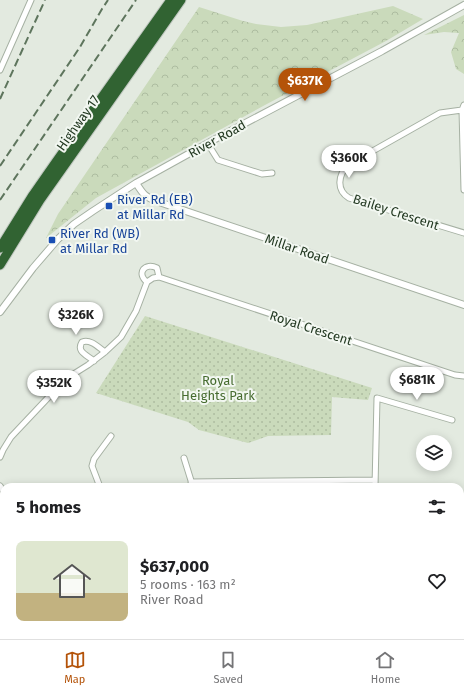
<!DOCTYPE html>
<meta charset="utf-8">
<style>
:root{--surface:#fff;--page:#f6f6f6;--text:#202124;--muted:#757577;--line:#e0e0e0;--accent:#b45309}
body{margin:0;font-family:"Fira Sans",sans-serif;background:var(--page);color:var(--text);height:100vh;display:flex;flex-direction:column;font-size:15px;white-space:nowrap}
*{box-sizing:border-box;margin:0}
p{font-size:13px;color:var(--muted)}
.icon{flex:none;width:22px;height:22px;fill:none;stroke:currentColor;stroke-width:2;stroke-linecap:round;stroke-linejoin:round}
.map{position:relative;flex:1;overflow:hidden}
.side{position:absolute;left:0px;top:483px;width:464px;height:156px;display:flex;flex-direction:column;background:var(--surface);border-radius:12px 12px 0 0;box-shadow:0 2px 10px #0003}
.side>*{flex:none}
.tools{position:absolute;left:416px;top:435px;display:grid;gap:8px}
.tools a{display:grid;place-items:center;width:36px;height:36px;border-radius:50%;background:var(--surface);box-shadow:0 2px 10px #0003;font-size:20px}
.price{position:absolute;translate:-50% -34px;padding:0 9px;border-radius:14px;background:#fff;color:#222;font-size:13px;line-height:26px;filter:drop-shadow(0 1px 2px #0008)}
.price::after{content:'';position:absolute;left:50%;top:24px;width:12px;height:9px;margin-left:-6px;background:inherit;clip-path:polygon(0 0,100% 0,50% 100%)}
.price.current{background:var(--accent);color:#fff}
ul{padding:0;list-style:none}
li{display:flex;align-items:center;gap:12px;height:100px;padding:0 16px}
li span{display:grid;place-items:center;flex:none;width:112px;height:80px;border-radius:8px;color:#555}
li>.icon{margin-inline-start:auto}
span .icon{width:48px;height:48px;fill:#fffc;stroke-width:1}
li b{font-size:17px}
h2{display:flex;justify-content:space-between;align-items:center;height:48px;padding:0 16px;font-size:17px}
.tabs{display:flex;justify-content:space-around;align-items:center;height:56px;border-top:1px solid var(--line);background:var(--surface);font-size:11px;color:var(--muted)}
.tabs a{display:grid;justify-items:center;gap:2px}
.tabs .current{color:var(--accent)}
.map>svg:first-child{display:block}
</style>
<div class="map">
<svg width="464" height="639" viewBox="0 0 464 639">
<defs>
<pattern id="forest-crowns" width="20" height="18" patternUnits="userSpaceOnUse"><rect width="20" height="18" fill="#cadabb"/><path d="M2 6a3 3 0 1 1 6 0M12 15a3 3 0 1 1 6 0" fill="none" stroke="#adbca0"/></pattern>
<pattern id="park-dots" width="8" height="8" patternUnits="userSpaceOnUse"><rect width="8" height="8" fill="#cadabb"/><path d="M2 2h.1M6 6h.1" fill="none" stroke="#adbca0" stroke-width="1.8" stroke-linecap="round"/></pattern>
</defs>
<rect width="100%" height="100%" fill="#e3eae0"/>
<path fill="url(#forest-crowns)" d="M393,6L423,19L386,41L265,105L96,198L46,238L58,214L199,7L243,21L256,24L281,27L307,25Z
M464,15V74L456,69L451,52L459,33L444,32L424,35Z"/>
<path fill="url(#park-dots)" d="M145,316L372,388L368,400L332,397L331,435L268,436L248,443L199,430L188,422L96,393Z"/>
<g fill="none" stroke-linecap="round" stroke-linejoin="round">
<g stroke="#a6b1a3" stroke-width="7">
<path id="minor" d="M0,70L31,0
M464,105L462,110L464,190
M462,110L440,113L348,165C338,175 336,190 349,198L464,233
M208,144L218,160L262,174L272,173
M147,282C136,273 145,262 157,268L159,277
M94,361C87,355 76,352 82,342C91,339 98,347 105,352
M0,457L3,450L11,437L61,384L72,375L88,365L105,352L121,337L136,311L147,282L153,278L159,277L455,375L464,376
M184,458L193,487
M191,482L375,480
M0,486L4,492
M100,487L92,466L94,459L111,436
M375,487L377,398L452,420
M460,565H464
M138,639V635
M229,639V635"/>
</g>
<g stroke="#a6b1a3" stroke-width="8">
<path id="tertiary" d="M136,183C143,194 144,196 156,201L464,305
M0,312L33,268L58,239L74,224L93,211L136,183L219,137L382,51L464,5
M0,596L4,595
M55,635L57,639"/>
</g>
<g stroke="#c1c8c1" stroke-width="11">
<path id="motorway" d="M0,248L33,195L56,162L171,0
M0,265L40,200L181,0"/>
</g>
<use href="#minor" stroke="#fff" stroke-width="5"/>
<use href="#tertiary" stroke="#fff" stroke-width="6"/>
<use href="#motorway" stroke="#316332" stroke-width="9"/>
<path stroke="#5e755d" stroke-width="2" stroke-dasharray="8 4" stroke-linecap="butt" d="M0,99L45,0
M0,166L80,47L102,9L108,0
M0,200L136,0"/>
</g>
<g fill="#1a4fb4" stroke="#f2f7f1" stroke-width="1.5">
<rect x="105" y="202" width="8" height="8" rx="2"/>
<rect x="48" y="236" width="8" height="8" rx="2"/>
</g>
<g text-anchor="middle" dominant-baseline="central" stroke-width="4" stroke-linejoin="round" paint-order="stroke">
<g font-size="13" fill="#233922" stroke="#f2f7f1">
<text transform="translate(78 123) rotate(-55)">Highway 17</text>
<text transform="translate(217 139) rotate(-29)">River Road</text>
<text transform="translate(396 212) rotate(18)">Bailey Crescent</text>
<text transform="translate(297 249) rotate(19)">Millar Road</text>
<text transform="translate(311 328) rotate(18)">Royal Crescent</text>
</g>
<g font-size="13" fill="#164399" stroke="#f2f7f1" text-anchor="start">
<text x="117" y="199">River Rd (EB)<tspan x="117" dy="15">at Millar Rd</tspan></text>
<text x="60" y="233">River Rd (WB)<tspan x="60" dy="15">at Millar Rd</tspan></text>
</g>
<g font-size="13" fill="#476c30" stroke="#f2f7f1">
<text x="218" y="380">Royal<tspan x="218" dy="15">Heights Park</tspan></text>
</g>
</g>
</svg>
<div class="tools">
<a><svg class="icon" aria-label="layers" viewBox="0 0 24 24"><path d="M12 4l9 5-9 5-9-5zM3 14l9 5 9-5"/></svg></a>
</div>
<b class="price current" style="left:305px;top:102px">$637K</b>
<b class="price" style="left:349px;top:179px">$360K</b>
<b class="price" style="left:76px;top:336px">$326K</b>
<b class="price" style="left:417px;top:401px">$681K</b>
<b class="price" style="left:54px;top:404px">$352K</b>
<section class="side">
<h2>5 homes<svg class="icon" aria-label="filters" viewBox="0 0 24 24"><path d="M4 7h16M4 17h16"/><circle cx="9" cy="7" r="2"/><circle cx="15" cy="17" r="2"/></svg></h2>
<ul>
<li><span style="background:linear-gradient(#dfe7d0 65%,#c2b280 0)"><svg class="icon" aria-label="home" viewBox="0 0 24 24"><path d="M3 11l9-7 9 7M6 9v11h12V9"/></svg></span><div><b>$637,000</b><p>5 rooms · 163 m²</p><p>River Road</p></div><svg class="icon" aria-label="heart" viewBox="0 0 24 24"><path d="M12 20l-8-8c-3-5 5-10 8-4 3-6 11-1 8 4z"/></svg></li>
</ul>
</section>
</div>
<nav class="tabs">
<a class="current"><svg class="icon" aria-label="map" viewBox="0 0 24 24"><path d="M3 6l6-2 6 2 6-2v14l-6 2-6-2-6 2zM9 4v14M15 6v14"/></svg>Map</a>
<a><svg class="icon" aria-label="saved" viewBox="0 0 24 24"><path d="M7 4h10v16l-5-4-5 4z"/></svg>Saved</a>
<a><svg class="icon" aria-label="home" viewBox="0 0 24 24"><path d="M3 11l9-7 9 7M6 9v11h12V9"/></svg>Home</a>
</nav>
